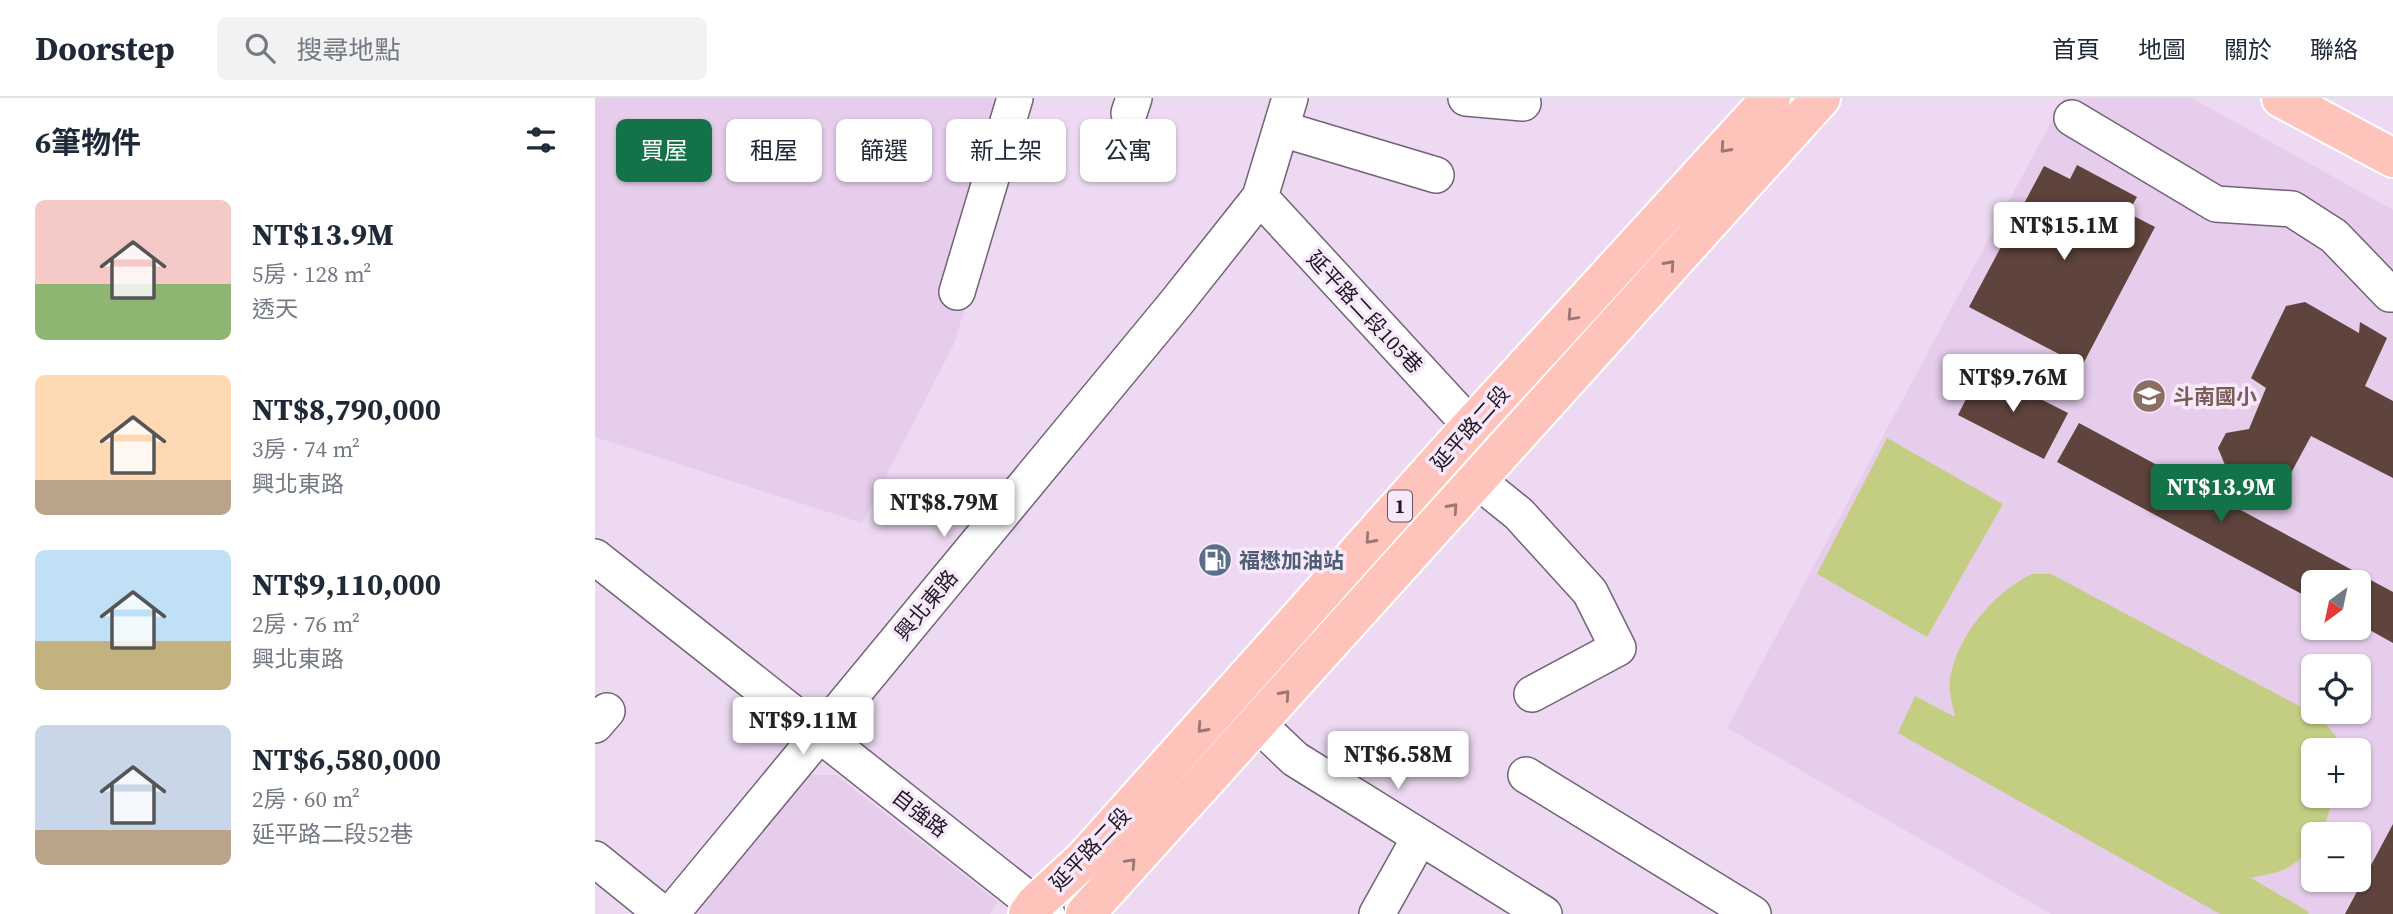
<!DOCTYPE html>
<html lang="zh-TW">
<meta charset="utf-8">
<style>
:root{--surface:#fff;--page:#f2f2f3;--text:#1f2937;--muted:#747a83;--line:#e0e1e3;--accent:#137247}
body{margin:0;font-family:"Source Serif 4","Noto Sans TC",serif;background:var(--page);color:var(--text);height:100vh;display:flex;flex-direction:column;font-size:26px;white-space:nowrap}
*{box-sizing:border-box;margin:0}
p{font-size:23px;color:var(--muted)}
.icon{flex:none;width:38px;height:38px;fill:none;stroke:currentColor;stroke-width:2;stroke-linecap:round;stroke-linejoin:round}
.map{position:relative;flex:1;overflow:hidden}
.side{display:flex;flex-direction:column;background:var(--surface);width:595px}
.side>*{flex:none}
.top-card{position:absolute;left:21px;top:21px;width:665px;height:63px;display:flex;gap:14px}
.needle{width:46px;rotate:213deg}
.controls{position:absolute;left:1706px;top:472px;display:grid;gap:14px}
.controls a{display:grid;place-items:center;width:70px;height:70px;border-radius:10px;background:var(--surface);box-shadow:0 2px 5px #0004;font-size:35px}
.price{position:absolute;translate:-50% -60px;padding:0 16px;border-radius:7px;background:#fff;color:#222;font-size:23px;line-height:46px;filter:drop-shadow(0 2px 4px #0008)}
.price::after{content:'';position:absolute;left:50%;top:42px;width:21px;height:16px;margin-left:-10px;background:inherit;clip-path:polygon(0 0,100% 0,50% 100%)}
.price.on{background:var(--accent);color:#fff}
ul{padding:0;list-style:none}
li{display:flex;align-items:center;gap:21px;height:175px;padding:0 35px}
li span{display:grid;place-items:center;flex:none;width:196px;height:140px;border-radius:10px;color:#555}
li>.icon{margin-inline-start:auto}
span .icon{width:84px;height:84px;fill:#fffc;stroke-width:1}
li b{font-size:30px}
h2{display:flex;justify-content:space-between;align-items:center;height:84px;padding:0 35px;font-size:30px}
.tag{padding:0 24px;border-radius:10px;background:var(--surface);box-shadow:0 2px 5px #0004;font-size:24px;line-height:63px}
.tag.on{background:var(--accent);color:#fff}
header{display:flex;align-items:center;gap:42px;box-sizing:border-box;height:98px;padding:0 35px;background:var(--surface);border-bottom:2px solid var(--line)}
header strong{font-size:33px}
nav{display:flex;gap:38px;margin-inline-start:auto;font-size:24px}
.search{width:490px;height:63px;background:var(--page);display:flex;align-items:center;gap:18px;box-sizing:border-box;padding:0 24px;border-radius:10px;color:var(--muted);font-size:26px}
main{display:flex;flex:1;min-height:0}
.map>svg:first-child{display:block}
</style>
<header>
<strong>Doorstep</strong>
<div class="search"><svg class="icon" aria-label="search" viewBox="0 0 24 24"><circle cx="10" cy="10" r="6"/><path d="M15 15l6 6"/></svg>搜尋地點</div>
<nav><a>首頁</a><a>地圖</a><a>關於</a><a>聯絡</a></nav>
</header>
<main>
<section class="side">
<h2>6筆物件<svg class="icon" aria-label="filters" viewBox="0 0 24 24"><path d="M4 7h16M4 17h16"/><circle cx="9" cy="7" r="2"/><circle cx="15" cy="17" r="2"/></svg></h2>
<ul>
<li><span style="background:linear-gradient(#f6c9c9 60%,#8fb573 0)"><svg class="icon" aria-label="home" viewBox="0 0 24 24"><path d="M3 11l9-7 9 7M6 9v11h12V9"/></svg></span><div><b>NT$13.9M</b><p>5房 · 128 m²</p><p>透天</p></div></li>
<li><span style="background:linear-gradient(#ffd9b3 75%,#b9a48a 0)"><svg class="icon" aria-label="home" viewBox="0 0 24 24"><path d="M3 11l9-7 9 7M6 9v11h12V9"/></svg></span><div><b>NT$8,790,000</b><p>3房 · 74 m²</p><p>興北東路</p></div></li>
<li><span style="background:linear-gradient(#bfe0f5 65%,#c2b280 0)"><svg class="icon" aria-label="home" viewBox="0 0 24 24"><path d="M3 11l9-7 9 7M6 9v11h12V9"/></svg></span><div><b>NT$9,110,000</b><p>2房 · 76 m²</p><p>興北東路</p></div></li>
<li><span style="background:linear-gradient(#c9d6e8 75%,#b9a48a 0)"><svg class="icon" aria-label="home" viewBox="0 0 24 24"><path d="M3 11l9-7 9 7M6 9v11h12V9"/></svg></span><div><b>NT$6,580,000</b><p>2房 · 60 m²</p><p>延平路二段52巷</p></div></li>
</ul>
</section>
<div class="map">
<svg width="1798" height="816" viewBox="0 0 1798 816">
<rect width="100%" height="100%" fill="#eddaf2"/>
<path fill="#e5cdeb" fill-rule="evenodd" d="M0,0H433L359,246L267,425L0,339Z
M1469,0H1597L1798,112V816H1456L1132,630ZM1718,485H1764V530H1718ZM1718,569H1764V614H1718ZM1718,653H1764V698H1718ZM1718,737H1764V782H1718Z
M212,677H241L403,804L395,816H102Z"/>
<path fill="#c4ce83" d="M1292,340L1408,406L1332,539L1222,476Z
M1437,476H1456L1725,619L1740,637L1743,653H1718V698H1739L1727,735L1718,737C1718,751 1703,765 1690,771C1680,776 1666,777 1656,780L1714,814L1713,816H1625L1303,635L1320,598L1360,619C1358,608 1353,593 1355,581C1362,538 1398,495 1437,476Z"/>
<path fill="#5e443c" d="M1482,67L1542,99L1533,115L1560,129L1487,268L1374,209L1449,68L1475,81Z
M1710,204L1764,235L1765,224L1792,240L1770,288L1798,303V380L1716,338L1683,399L1632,372L1623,350L1631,335L1654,331L1671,290L1656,280L1691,208Z
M1386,271L1473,315L1449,361L1363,317Z
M1484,325L1798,494V545L1764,526V485H1718V502L1462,364Z
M1798,726V816H1750Z"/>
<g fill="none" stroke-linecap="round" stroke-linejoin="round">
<g stroke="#736277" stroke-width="38">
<path id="minor" d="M871,0L928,5
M534,15L539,0
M1477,20L1621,106L1697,111L1739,138L1795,196H1798
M687,31L841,77
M665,99L876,328
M362,194L420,0
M882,382L924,416L995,494L1023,550L937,596
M0,459L452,816
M641,605L700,661L949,816
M0,627L12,613
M931,677L1158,816
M0,761L68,816
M76,816L581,205L665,99L695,0
M782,816L825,739"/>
</g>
<g stroke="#fff" stroke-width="42">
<path id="major" d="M1686,0L1798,60
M433,816L440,806L489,761L876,328L1176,0
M490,816L1226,0"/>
</g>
<use href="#minor" stroke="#fff" stroke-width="35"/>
<use href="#major" stroke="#fec4bb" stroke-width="38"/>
</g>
<defs><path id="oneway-chevron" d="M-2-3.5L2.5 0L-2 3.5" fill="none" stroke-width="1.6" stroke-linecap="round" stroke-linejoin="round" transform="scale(1.75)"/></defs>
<g stroke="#9a7776">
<use href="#oneway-chevron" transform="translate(1130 50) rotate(132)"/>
<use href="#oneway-chevron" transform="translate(1075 167) rotate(-48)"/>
<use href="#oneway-chevron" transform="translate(977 218) rotate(133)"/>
<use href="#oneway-chevron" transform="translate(858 410) rotate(-48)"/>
<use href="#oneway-chevron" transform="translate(775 441) rotate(132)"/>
<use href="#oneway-chevron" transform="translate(690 597) rotate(-48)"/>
<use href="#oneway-chevron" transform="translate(607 630) rotate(132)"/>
<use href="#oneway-chevron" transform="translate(536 765) rotate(-47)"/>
</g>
<defs>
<g id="school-disc" transform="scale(1.75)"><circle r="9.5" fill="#8d6e63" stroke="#f8e8fc"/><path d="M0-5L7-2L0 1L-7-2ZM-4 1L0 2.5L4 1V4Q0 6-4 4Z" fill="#fff"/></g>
<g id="fuel-disc" transform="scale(1.75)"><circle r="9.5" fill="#5c6f8a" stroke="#f8e8fc"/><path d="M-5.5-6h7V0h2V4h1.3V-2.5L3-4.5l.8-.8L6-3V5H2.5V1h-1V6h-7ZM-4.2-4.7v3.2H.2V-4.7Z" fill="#fff"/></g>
</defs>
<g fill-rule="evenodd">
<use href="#school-disc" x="1554" y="298"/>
<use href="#fuel-disc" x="620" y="462"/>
</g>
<g text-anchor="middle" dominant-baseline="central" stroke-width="7" stroke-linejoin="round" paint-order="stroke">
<rect fill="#f8e8fc" stroke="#615763" stroke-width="2" x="793" y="392.5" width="24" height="31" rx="5"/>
<g font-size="19" font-weight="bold" fill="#201922">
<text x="805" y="408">1</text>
</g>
<g font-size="21" fill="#201922" stroke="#f8e8fc">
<text transform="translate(770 214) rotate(47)">延平路二段105巷</text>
<text transform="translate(875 330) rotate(-48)">延平路二段</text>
<text transform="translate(331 507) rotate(-50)">興北東路</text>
<text transform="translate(325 715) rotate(38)">自強路</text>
<text transform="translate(495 751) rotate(-46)">延平路二段</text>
</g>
<g font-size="21" font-weight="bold" fill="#785e54" stroke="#f8e8fc" text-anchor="start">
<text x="1578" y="298">斗南國小</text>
</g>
<g font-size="21" font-weight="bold" fill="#4e5e75" stroke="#f8e8fc" text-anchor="start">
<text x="644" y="462">福懋加油站</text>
</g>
</g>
</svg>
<div class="controls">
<a><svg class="needle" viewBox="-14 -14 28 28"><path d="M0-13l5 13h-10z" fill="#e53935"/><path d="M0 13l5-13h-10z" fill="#747a83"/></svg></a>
<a><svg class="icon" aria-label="locate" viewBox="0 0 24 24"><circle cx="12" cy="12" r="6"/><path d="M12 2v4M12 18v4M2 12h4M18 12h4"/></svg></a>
<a>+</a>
<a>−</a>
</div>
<b class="price" style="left:1469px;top:164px">NT$15.1M</b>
<b class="price" style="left:1418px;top:316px">NT$9.76M</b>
<b class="price on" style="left:1626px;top:426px">NT$13.9M</b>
<b class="price" style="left:349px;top:441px">NT$8.79M</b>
<b class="price" style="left:208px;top:659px">NT$9.11M</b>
<b class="price" style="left:803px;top:693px">NT$6.58M</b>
<div class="top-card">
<a class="tag on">買屋</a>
<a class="tag">租屋</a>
<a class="tag">篩選</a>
<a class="tag">新上架</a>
<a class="tag">公寓</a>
</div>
</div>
</main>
